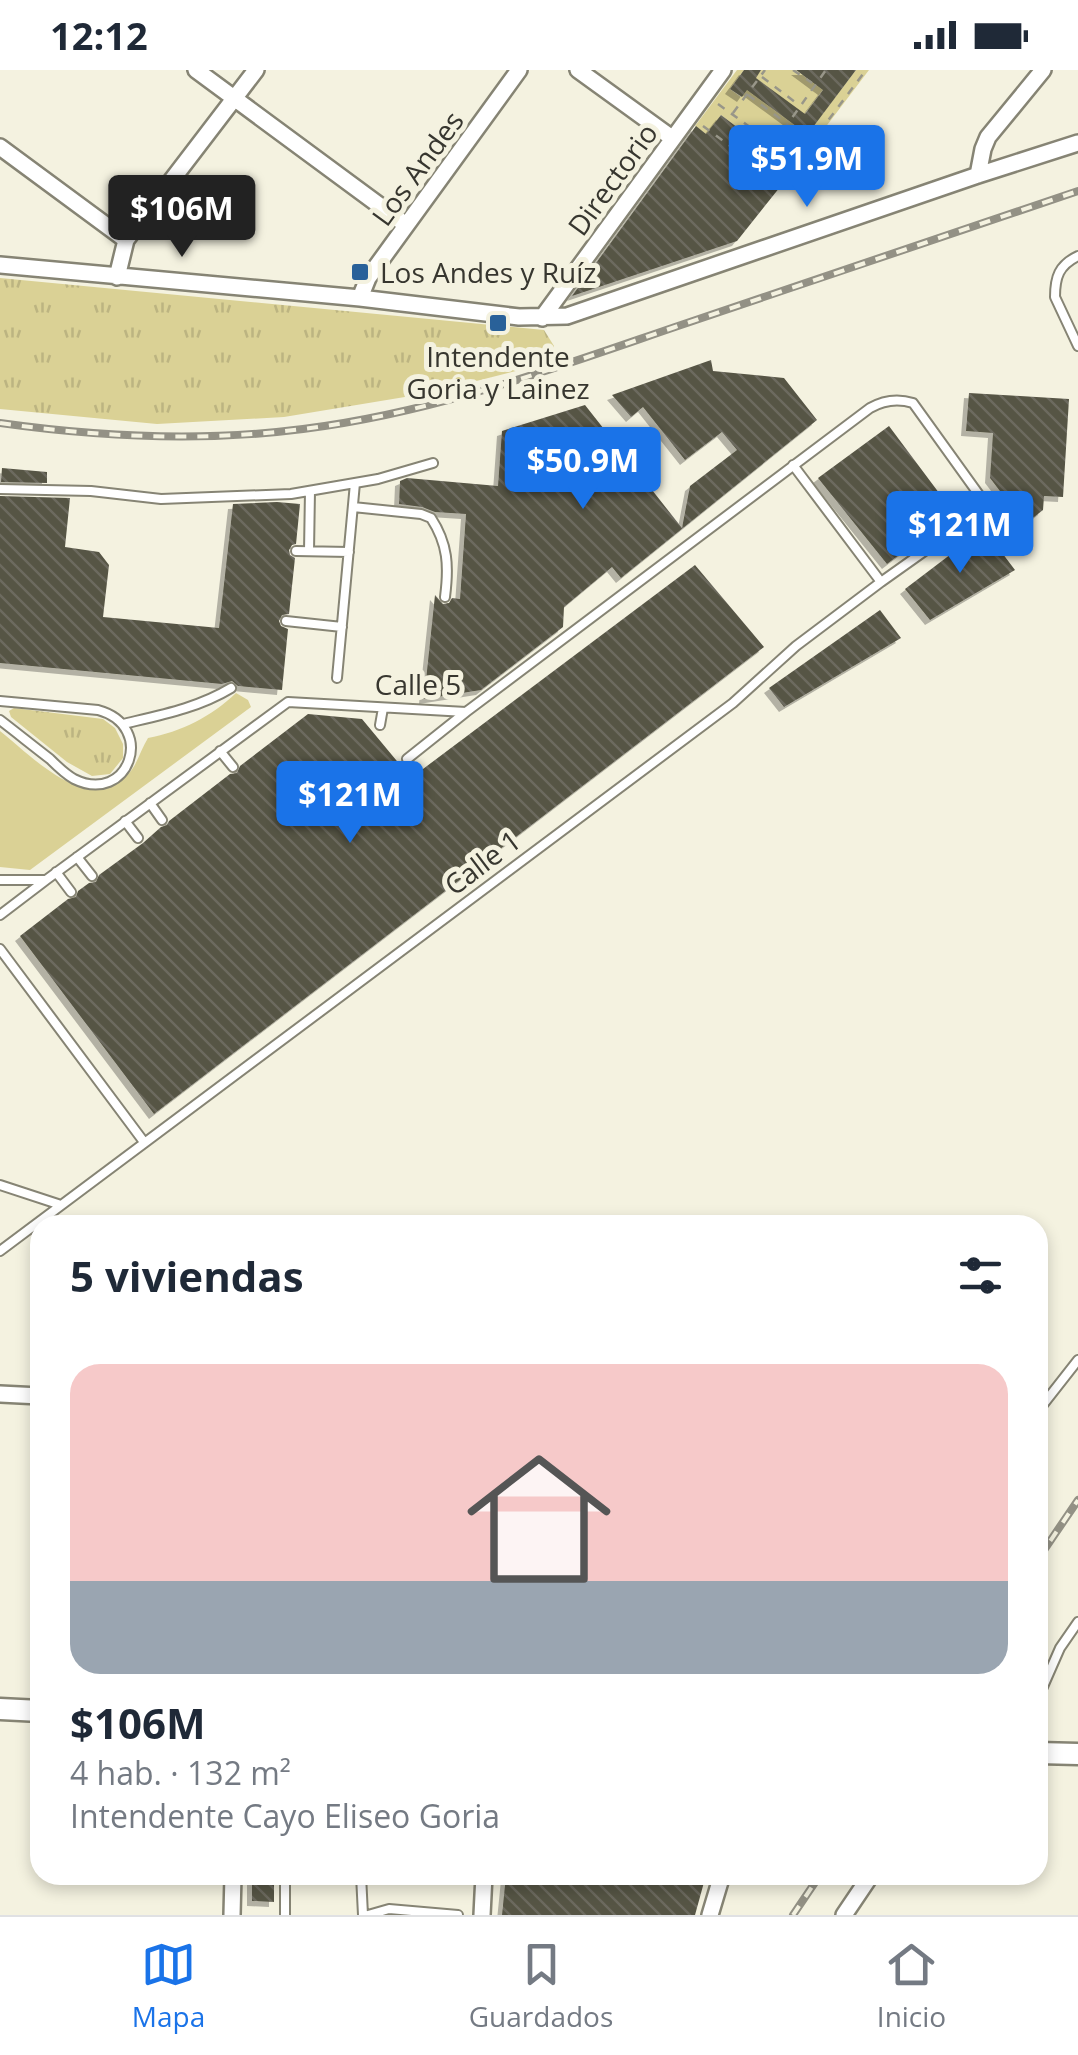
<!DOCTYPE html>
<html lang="es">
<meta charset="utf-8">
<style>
:root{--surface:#fff;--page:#f6f6f7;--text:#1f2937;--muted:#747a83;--line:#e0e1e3;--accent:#1a73e8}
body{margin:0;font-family:"Open Sans",sans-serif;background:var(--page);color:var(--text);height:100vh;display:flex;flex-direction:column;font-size:38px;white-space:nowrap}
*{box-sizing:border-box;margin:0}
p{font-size:32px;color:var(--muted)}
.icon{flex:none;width:55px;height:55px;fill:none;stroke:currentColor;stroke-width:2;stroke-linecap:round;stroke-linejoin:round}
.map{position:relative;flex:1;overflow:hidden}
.drawer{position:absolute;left:30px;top:1145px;width:1018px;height:670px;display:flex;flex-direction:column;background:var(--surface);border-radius:30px;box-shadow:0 5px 15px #0003}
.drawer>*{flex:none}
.price{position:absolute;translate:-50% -85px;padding:0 22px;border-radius:10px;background:var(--accent);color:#fff;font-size:32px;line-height:65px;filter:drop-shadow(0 2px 5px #0008)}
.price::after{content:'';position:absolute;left:50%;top:60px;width:30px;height:22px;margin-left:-15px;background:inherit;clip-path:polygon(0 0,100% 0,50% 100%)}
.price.on{background:#222;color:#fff}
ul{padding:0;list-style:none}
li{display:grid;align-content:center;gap:20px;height:530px;padding:0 40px}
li+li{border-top:2px solid var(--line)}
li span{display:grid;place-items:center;height:310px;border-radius:30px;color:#555}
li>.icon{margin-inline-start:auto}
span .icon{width:180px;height:180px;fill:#fffc;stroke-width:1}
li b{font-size:42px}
h2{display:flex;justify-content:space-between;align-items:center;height:120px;padding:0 40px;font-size:42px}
.status{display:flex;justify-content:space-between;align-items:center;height:70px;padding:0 50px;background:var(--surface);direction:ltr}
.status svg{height:28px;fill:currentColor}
.tab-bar{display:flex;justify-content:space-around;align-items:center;height:140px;border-top:2px solid var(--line);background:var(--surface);font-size:28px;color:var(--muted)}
.tab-bar a{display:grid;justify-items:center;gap:5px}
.tab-bar .on{color:var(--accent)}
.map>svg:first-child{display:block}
</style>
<div class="status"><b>12:12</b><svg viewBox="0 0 49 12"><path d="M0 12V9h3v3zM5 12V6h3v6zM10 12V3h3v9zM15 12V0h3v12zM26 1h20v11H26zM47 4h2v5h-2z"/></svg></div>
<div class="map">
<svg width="1078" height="1845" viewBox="0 0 1078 1845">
<defs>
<pattern id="park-tufts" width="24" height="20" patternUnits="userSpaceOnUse" patternTransform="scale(2.5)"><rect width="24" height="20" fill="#dad195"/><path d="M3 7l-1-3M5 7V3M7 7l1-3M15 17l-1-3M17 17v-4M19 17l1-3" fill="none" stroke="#bcb481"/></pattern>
<pattern id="building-back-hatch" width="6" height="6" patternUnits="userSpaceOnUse" patternTransform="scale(2.5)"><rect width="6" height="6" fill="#565445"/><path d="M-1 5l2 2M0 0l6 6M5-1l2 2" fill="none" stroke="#6c6a5e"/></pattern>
<filter id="shadow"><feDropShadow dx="-5" dy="5" stdDeviation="0" flood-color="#0004"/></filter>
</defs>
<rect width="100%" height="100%" fill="#f4f2e0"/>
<path fill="#dad195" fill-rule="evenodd" d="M737,0H744L730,19L741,27L761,0H796L812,12L838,0L781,75L792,84L856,0H869L780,117L695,56ZM721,45L782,91L774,102L713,56Z
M236,623L248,630L251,637L30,800L0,797V661C33,687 89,748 129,703C137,695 141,679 148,668C181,662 212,646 236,623Z"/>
<path fill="url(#park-tufts)" d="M0,208L544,260L554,276L551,292L429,323L284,347L157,354L0,339Z
M14,638L103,649L115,658L123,674V688L110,704L92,706L67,692L11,647L9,641Z"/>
<path fill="url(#building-back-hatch)" filter="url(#shadow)" d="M744,0H761L756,8L805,44L823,20L796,0H856L792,85L781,76L796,56L747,20L742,27L730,19Z
M721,45L782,91L769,109L780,117L737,171L572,226L696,56L706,64Z
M711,290L713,301L784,308L817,350L621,508L612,497L564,537L563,557L481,620L424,629L435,525L443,534L449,533L452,528L460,529L466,444L435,442L422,437L399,434L400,411L407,408L498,416L502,361L585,335L682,458L690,416L737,380L722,362L685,390L643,337L631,347L612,325Z
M969,323L1069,329L1063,427L1044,426L1043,440L1025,454L990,408L993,363L966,361Z
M889,356L954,443L887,494L818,408Z
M2,398L47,402V413L1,412Z
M0,426L70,428L65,477L99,482L109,495L103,547L219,558L233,434L277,432L300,434L296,474L292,475L289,480L290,485L295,488L289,544L282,545L279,551L281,556L288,559L282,620L238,616L232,611L222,614L0,593Z
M984,459L1015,500L930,550L905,519Z
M695,495L764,577L154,1044L20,866L68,829L76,827L78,821L89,813L96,812L99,805L143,773L161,757L167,755L169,751L230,704L237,703L240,696L308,644L362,649L411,708Z
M880,540L901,568L784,637L769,618Z
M252,1805H274V1832L252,1831Z
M506,1805H706L695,1845H502Z"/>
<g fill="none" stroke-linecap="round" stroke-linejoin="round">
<g stroke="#868474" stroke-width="12">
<path id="service" d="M1078,186C1059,195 1055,207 1055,227L1078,276
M793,395L881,512
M0,419L91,421L161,429L291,424L378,409L433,393
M353,437L421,444L431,448C448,474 449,496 445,527
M296,481L349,482
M309,481L310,421
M286,551L342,557
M337,608L355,413
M0,631L98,640C157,656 129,736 74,709C65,704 57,696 50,689C33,676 17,663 0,650
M123,654C161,645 198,638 231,618
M380,655L383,638
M220,681L233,697
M407,689L466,642
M150,733L162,750
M125,751L138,768
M77,787L92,806
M56,802L71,822
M0,810H46L288,632L466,642L870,338C884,330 897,328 913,333L1018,479
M0,845L46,810
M0,879L144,1072
M0,1115L61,1135
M0,1181L733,633L796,576L881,512L988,436
M1038,1341L1078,1290
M1038,1683L1042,1619L1060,1578L1078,1552
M285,1805V1845
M361,1805L363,1845
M368,1845L389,1839L458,1845"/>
</g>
<g stroke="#868474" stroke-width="20">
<path id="minor" d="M196,0L406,155
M578,0L672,68
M0,77L126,170
M978,105L983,79L988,67L1043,0
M0,195L360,228L519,247L567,246L978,105L1078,73
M117,207L126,170L256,0
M360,228L368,208L519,0
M542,248L723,0
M0,1324L40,1326
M232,1845L233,1805
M482,1845L484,1805
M710,1845L722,1805
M844,1845L871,1805"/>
</g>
<g stroke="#868474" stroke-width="25">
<path id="tertiary" d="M0,1639L40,1641
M1038,1683L1078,1684"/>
</g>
<path stroke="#989689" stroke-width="2.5" stroke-dasharray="8 8" stroke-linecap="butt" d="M793,0L812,13
M762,7L799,35
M748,25L786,53
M718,34L797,91
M733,43L765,0
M703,56L781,113L866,0
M774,73L826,0"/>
<use href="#service" stroke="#fff" stroke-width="8"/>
<use href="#minor" stroke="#fff" stroke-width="15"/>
<use href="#tertiary" stroke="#fff" stroke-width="20"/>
<g stroke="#939185" stroke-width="8">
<path id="rail" d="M0,353C100,367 202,372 303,359C433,343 552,299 675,257C810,212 944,166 1078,121
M1038,1489L1078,1430
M793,1845L820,1805"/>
</g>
<use href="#rail" stroke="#f4f2e0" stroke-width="4" stroke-dasharray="11" stroke-linecap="butt"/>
</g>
<g fill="#296199" stroke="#f4f2e0" stroke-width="4">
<rect x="350" y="192" width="20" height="20" rx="5"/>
<rect x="488" y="243" width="20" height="20" rx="5"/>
</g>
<g text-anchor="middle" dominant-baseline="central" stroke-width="10" stroke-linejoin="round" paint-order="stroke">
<g font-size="28" fill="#37362f" stroke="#f4f2e0">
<text transform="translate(417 98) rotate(-54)">Los Andes</text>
<text transform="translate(612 109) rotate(-54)">Directorio</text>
<text x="418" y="614">Calle 5</text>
<text transform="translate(482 792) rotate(-37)">Calle 1</text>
</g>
<g font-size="28" fill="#37362f" stroke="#f4f2e0" text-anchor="start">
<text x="380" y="202">Los Andes y Ruíz</text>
<text x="498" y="286" text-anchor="middle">Intendente<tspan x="498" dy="32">Goria y Lainez</tspan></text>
</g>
</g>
</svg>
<b class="price" style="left:807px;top:140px">$51.9M</b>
<b class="price on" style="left:182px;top:190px">$106M</b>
<b class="price" style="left:583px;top:442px">$50.9M</b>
<b class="price" style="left:960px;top:506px">$121M</b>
<b class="price" style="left:350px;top:776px">$121M</b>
<section class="drawer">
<h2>5 viviendas<svg class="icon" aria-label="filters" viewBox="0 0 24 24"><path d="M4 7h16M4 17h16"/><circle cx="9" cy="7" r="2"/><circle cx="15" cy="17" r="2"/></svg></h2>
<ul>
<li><span style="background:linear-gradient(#f6c9c9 70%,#9aa5b1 0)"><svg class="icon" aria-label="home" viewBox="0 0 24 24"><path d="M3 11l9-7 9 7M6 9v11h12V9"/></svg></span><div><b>$106M</b><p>4 hab. · 132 m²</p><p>Intendente Cayo Eliseo Goria</p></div></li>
</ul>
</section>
</div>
<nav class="tab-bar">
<a class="on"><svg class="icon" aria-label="map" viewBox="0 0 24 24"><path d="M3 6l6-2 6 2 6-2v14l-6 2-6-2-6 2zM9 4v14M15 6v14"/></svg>Mapa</a>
<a><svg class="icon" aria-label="saved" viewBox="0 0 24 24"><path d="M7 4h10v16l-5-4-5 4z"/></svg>Guardados</a>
<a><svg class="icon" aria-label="home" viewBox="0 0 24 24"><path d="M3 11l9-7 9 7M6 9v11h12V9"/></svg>Inicio</a>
</nav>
